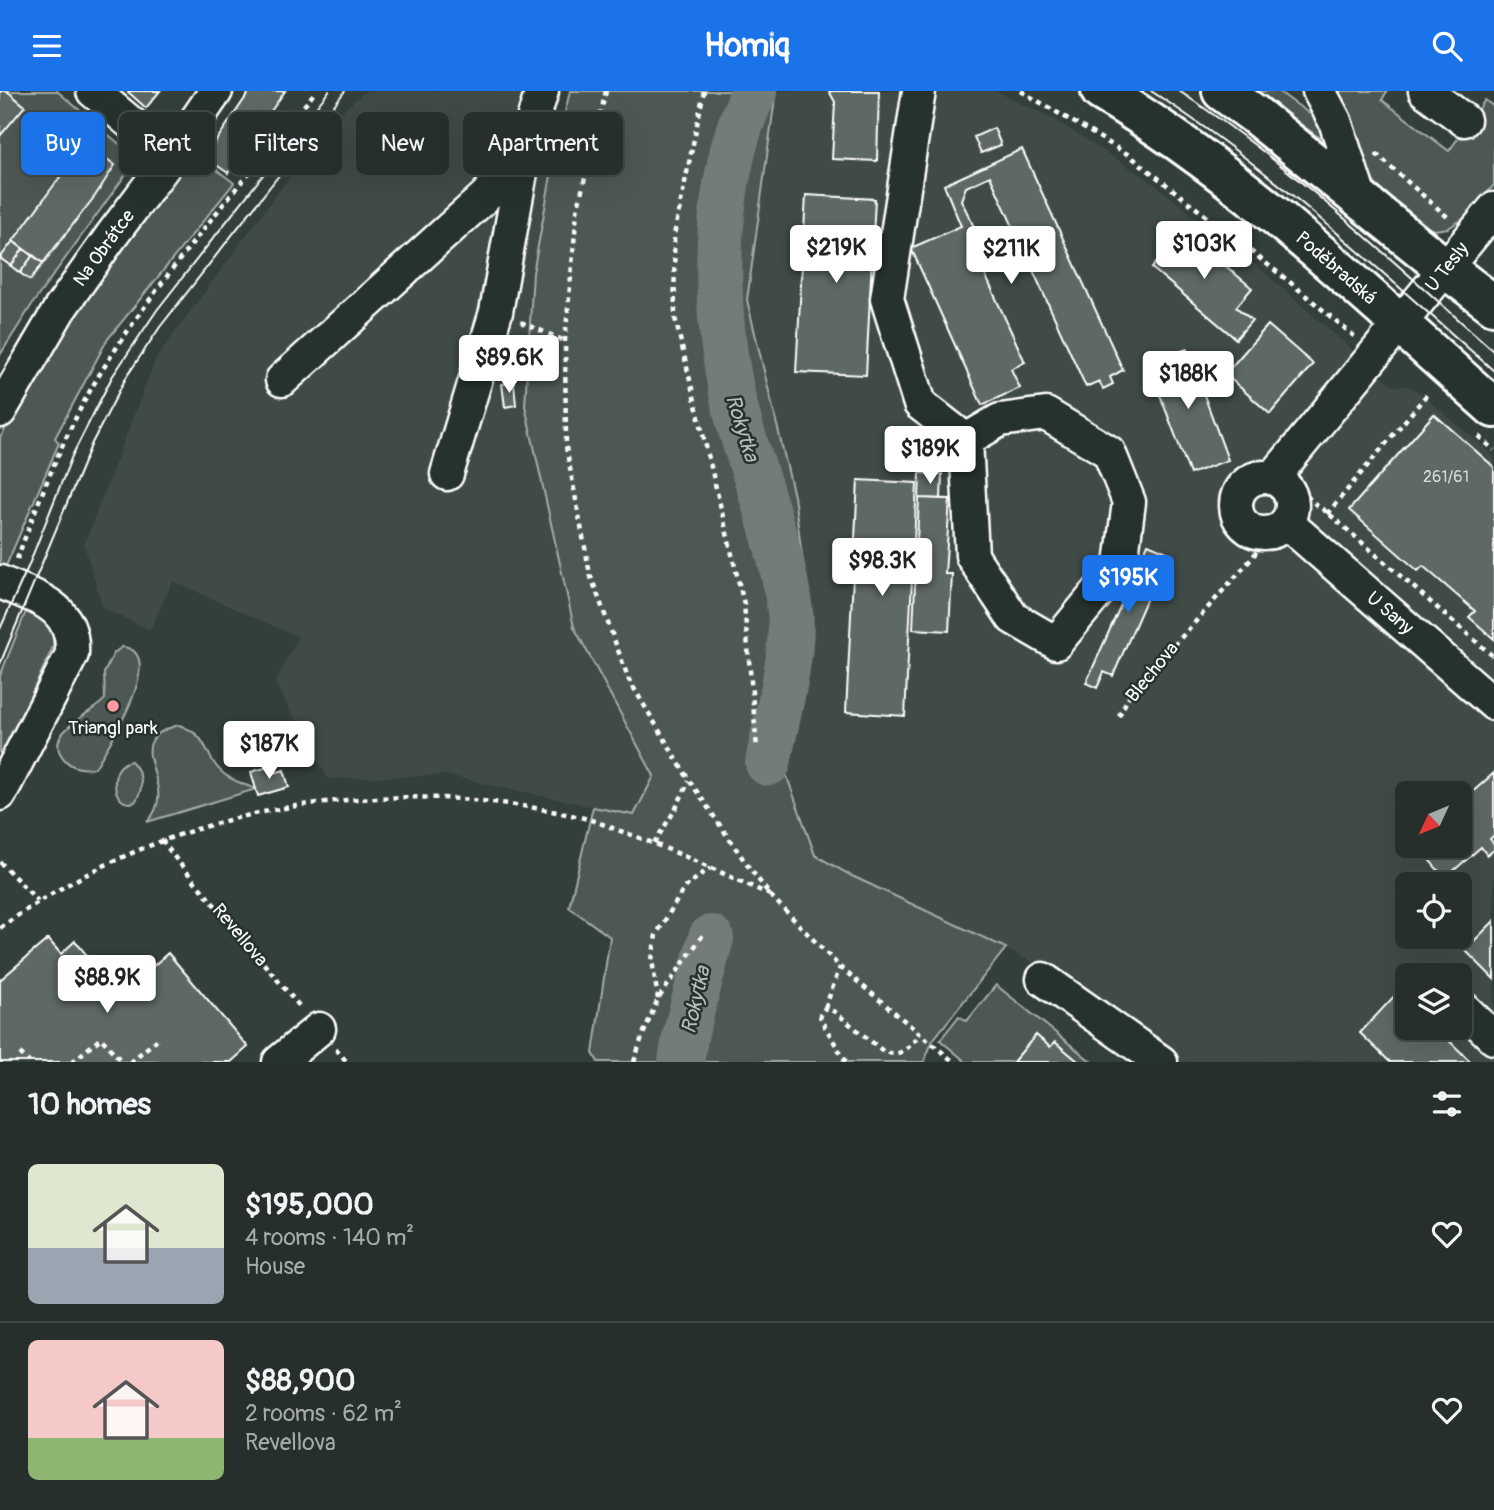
<!DOCTYPE html>
<meta charset="utf-8">
<style>
:root{--surface:#262f2c;--page:#2e3734;--text:#f1f3f6;--muted:#a4a9a9;--line:#424a48;--accent:#1a73e8}
body{margin:0;font-family:Pangolin,sans-serif;background:var(--page);color:var(--text);height:100vh;display:flex;flex-direction:column;font-size:26px;white-space:nowrap}
*{box-sizing:border-box;margin:0}
p{font-size:23px;color:var(--muted)}
.icon{flex:none;width:38px;height:38px;fill:none;stroke:currentColor;stroke-width:2;stroke-linecap:round;stroke-linejoin:round}
.map{position:relative;height:971px;overflow:hidden}
.drawer{display:flex;flex-direction:column;background:var(--surface);flex:1}
.drawer>*{flex:none}
.guide{position:absolute;left:21px;top:21px;width:700px;height:63px;display:flex;gap:14px}
.needle{width:46px;rotate:226deg}
.controls{position:absolute;left:1395px;top:690px;display:grid;gap:14px}
.controls a{display:grid;place-items:center;width:77px;height:77px;border-radius:10px;background:var(--surface);box-shadow:0 7px 28px #0002,0 0 0 2px var(--line);font-size:35px}
.price{position:absolute;translate:-50% -60px;padding:0 16px;border-radius:7px;background:#fff;color:#222;font-size:23px;line-height:46px;filter:drop-shadow(0 2px 4px #0008)}
.price::after{content:'';position:absolute;left:50%;top:42px;width:21px;height:16px;margin-left:-10px;background:inherit;clip-path:polygon(0 0,100% 0,50% 100%)}
.price.selected{background:var(--accent);color:#fff}
ul{padding:0;list-style:none}
li{display:flex;align-items:center;gap:21px;height:175px;padding:0 28px}
li+li{border-top:2px solid var(--line)}
li span{display:grid;place-items:center;flex:none;width:196px;height:140px;border-radius:10px;color:#555}
li>.icon{margin-inline-start:auto}
span .icon{width:84px;height:84px;fill:#fffc;stroke-width:1}
li b{font-size:30px}
h2{display:flex;justify-content:space-between;align-items:center;height:84px;padding:0 28px;font-size:30px}
.chip{padding:0 24px;border-radius:10px;background:var(--surface);box-shadow:0 7px 28px #0002,0 0 0 2px var(--line);font-size:24px;line-height:63px}
.chip.selected{background:var(--accent);color:#fff}
header{display:flex;justify-content:space-between;align-items:center;height:91px;padding:0 28px;background:var(--accent);color:#fff;font-size:32px;font-weight:700}
.map>svg:first-child{display:block}
</style>
<header><svg class="icon" aria-label="menu" viewBox="0 0 24 24"><path d="M4 6h16M4 12h16M4 18h16"/></svg>Homiq<svg class="icon" aria-label="search" viewBox="0 0 24 24"><circle cx="10" cy="10" r="6"/><path d="M15 15l6 6"/></svg></header>
<div class="map">
<svg width="1494" height="971" viewBox="0 0 1494 971">
<rect width="100%" height="100%" fill="#333f3a"/>
<filter id="ink" filterUnits="userSpaceOnUse"><feTurbulence type="fractalNoise" baseFrequency=".0143" numOctaves="2"/><feDisplacementMap in="SourceGraphic" scale="14" xChannelSelector="R" yChannelSelector="G"/><feConvolveMatrix kernelMatrix="1 2 1 2 8 2 1 2 1" color-interpolation-filters="sRGB"/></filter>
<g filter="url(#ink)">
<path fill="#404c47" fill-rule="evenodd" d="M366,0H524L538,12L555,63L533,182L525,315L574,536L654,685L634,725L446,684L328,688L275,591L298,546L173,490L150,539L103,517L84,454L155,269L331,29Z
M776,0H995L1052,27L1149,89L1263,180L1393,295H1407L1420,302L1494,365V971H1183L1062,885L852,785L815,764L786,683L811,530L794,405L747,209ZM1407,702H1460V754H1407ZM1407,793H1460V845H1407ZM1407,884H1460V936H1407Z"/>
<path fill="#4d5853" stroke="#a6aca9" stroke-width="2" fill-rule="evenodd" d="M7,0H57L137,68L33,212L0,264V45ZM85,53L102,95L31,189L1,167Z
M570,0H776L747,209L794,405L811,531L786,683L815,764L852,785L1006,857L933,949L924,971H598L593,962L610,846L569,816L593,716L634,724L654,685L574,536L525,315L533,182L555,63Z
M1253,0H1278L1325,34L1320,47Z
M1339,0H1387L1382,9L1449,60L1485,9L1494,16V94L1465,127L1448,137L1435,139L1421,135L1382,105L1370,84Z
M191,59L234,92L107,249L55,347L59,352L6,475L0,472V347L67,228Z
M27,518C41,527 55,537 53,556L0,672V585Z
M122,556C170,560 107,657 95,677C84,678 73,678 65,669C39,642 94,622 105,608L104,582L114,562Z
M179,634C211,645 203,666 224,683C233,690 245,694 256,698L147,731C184,693 113,651 179,634Z
M131,670C142,681 145,697 135,711C111,719 107,673 131,670Z
M996,894L1092,971H1079L1055,951L1050,956L1036,944L1013,971H966L940,949L959,925L967,930Z"/>
<g fill="none" stroke-linecap="round" stroke-linejoin="round">
<path stroke="#737b78" stroke-width="46" d="M754,0C748,15 741,30 737,45C711,134 715,246 740,335C758,396 782,456 790,520C795,563 776,628 768,672
M681,971L686,941L711,847"/>
</g>
<path fill="#5f6964" stroke="#fff" stroke-width="2" d="M0,0H7L25,15L0,45Z
M127,0H160L146,17Z
M250,0H285L228,82L205,66Z
M829,0H879L877,70L832,68L835,11Z
M994,37L1001,54L981,62L974,46Z
M85,52L115,74L95,105L43,172L13,150Z
M1022,58L1123,279L1110,286L1113,293L1103,298L1099,290L1086,296L990,85L966,96L961,109L977,142L968,146L1025,271L1011,278L1020,297L982,314L911,157L961,135L944,94Z
M806,104L875,108L866,284L796,281Z
M1177,134L1252,197L1236,216L1252,229L1236,248L1152,177L1170,155L1163,149Z
M13,150L23,158L11,175L0,167Z
M23,158L33,164L20,182L11,175Z
M33,164L43,172L30,189L20,182Z
M1268,234L1313,273L1270,323L1225,283Z
M1187,258L1228,369L1190,383L1148,272Z
M514,292L516,314L505,316L502,293Z
M1434,323L1494,376V548L1469,526L1475,520L1423,475L1418,480L1349,419Z
M920,382L942,383L941,408L919,407Z
M858,389L917,392L905,625L846,621Z
M919,407L950,408L945,483H952L949,540L913,538Z
M1148,453L1167,461L1113,585L1104,581L1097,597L1086,592Z
M272,675L274,682L284,679L289,696L258,705L251,681Z
M1494,682V744L1490,748L1494,753V759L1487,764L1481,756L1445,787L1416,754H1460V712Z
M1494,830V888L1465,859Z
M48,848L61,863L75,850L116,899L128,889L133,895L143,887L142,885L168,862L248,956L231,971H0V889Z
M1398,901L1407,910V936H1435L1471,971H1390L1360,942Z
M1036,944L1050,956L1055,951L1079,971H1013Z"/>
<g fill="none" stroke-linecap="round" stroke-linejoin="round">
<g stroke="#fff" stroke-width="37">
<path id="minor" d="M93,0L171,66
M919,0L887,208L920,313L966,349L972,465L1013,527L1056,552L1121,473L1129,411L1109,361L1046,323L1000,329L966,349
M1319,0L1335,30L1361,110
M1425,0L1464,29
M282,289L487,104L522,56
M0,320L59,219L112,144L171,66L216,0
M447,383L496,221L527,48L542,0
M1236 414a28 28 0 1 1 56 0a28 28 0 1 1-56 0Z
M1273,387L1494,118
M1286,431L1494,613
M0,491C37,507 75,515 72,563L0,703
M1043,888L1161,971
M1460,914L1494,947
M279,971L319,938"/>
</g>
<g stroke="#fff" stroke-width="44">
<path id="major" d="M1101,0C1246,86 1368,206 1494,317
M1222,0L1254,23L1445,177L1494,214"/>
</g>
<path stroke="#fff" stroke-width="4.5" stroke-dasharray="5 5" stroke-linecap="butt" d="M606,0L577,120L565,250L566,356L590,483L629,589L689,689L748,775L770,804L840,876L954,971
M704,0L674,144L675,227L744,513L757,657
M1021,0L1129,64L1291,192L1355,246
M1376,63L1451,129
M521,231L565,250
M1479,345L1494,359
M1302,396C1307,409 1317,414 1328,422L1494,566
M1327,423L1429,301
M17,468C41,403 70,328 108,270C169,174 245,88 316,0
M1119,625L1129,605L1253,466L1265,446
M162,749L176,768L301,917
M654,752L675,719L689,690
M0,771L38,810
M0,837C168,714 383,679 584,727C599,731 614,738 629,743C677,761 723,782 770,804
M658,908L652,869L656,844L685,796L710,777
M825,917L840,876
M336,958L347,971
M20,962L29,971
M72,971L101,947L122,971
M130,971L158,948
M634,971L642,946L658,908L705,841
M846,971L821,929L820,924L825,917L835,921L883,960C901,968 909,956 920,943"/>
<use href="#minor" stroke="#26332d" stroke-width="32"/>
<use href="#major" stroke="#26332d" stroke-width="38"/>
<path stroke="#fff" stroke-width="2" d="M1151,0C1275,80 1383,183 1494,280
M1179,0C1293,75 1392,170 1494,260
M0,538L28,476L72,365L112,286L157,219L329,0
M0,573L92,352L127,285L160,236L345,0"/>
</g>
</g>
<circle fill="#ff9aa2" stroke="#26332d" stroke-width="2.5" cx="113" cy="615" r="7"/>
<g text-anchor="middle" dominant-baseline="central" stroke-width="5" stroke-linejoin="round" paint-order="stroke">
<g font-size="16" fill="#d7dad8">
<text x="1446" y="386">261/61</text>
</g>
<g font-size="19" fill="#fff" stroke="#26332d">
<text transform="translate(104 157) rotate(-54)">Na Obrátce</text>
<text transform="translate(1447 176) rotate(-52)">U Tesly</text>
<text transform="translate(1336 177) rotate(41)">Poděbradská</text>
<text transform="translate(1390 522) rotate(41)">U Sany</text>
<text transform="translate(1152 581) rotate(-51)">Blechova</text>
<text transform="translate(240 844) rotate(50)">Revellova</text>
</g>
<g font-size="19" fill="#fff" stroke="#26332d">
<text x="113" y="637">Triangl park</text>
</g>
<g font-size="21" font-style="italic" fill="#b9bdbc" stroke="#26332d">
<text transform="translate(742 337) rotate(73)">Rokytka</text>
<text transform="translate(696 909) rotate(-77)">Rokytka</text>
</g>
</g>
</svg>
<div class="controls">
<a><svg class="needle" viewBox="-14 -14 28 28"><path d="M0-13l5 13h-10z" fill="#e53935"/><path d="M0 13l5-13h-10z" fill="#a4a9a9"/></svg></a>
<a><svg class="icon" aria-label="locate" viewBox="0 0 24 24"><circle cx="12" cy="12" r="6"/><path d="M12 2v4M12 18v4M2 12h4M18 12h4"/></svg></a>
<a><svg class="icon" aria-label="layers" viewBox="0 0 24 24"><path d="M12 4l9 5-9 5-9-5zM3 14l9 5 9-5"/></svg></a>
</div>
<b class="price" style="left:1204px;top:190px">$103K</b>
<b class="price" style="left:836px;top:194px">$219K</b>
<b class="price" style="left:1011px;top:195px">$211K</b>
<b class="price" style="left:509px;top:304px">$89.6K</b>
<b class="price" style="left:1188px;top:320px">$188K</b>
<b class="price" style="left:930px;top:395px">$189K</b>
<b class="price" style="left:882px;top:507px">$98.3K</b>
<b class="price selected" style="left:1128px;top:524px">$195K</b>
<b class="price" style="left:269px;top:690px">$187K</b>
<b class="price" style="left:107px;top:924px">$88.9K</b>
<div class="guide">
<a class="chip selected">Buy</a>
<a class="chip">Rent</a>
<a class="chip">Filters</a>
<a class="chip">New</a>
<a class="chip">Apartment</a>
</div>
</div>
<section class="drawer">
<h2>10 homes<svg class="icon" aria-label="filters" viewBox="0 0 24 24"><path d="M4 7h16M4 17h16"/><circle cx="9" cy="7" r="2"/><circle cx="15" cy="17" r="2"/></svg></h2>
<ul>
<li><span style="background:linear-gradient(#dfe7d0 60%,#9aa5b1 0)"><svg class="icon" aria-label="home" viewBox="0 0 24 24"><path d="M3 11l9-7 9 7M6 9v11h12V9"/></svg></span><div><b>$195,000</b><p>4 rooms · 140 m²</p><p>House</p></div><svg class="icon" aria-label="heart" viewBox="0 0 24 24"><path d="M12 20l-8-8c-3-5 5-10 8-4 3-6 11-1 8 4z"/></svg></li>
<li><span style="background:linear-gradient(#f6c9c9 70%,#8fb573 0)"><svg class="icon" aria-label="home" viewBox="0 0 24 24"><path d="M3 11l9-7 9 7M6 9v11h12V9"/></svg></span><div><b>$88,900</b><p>2 rooms · 62 m²</p><p>Revellova</p></div><svg class="icon" aria-label="heart" viewBox="0 0 24 24"><path d="M12 20l-8-8c-3-5 5-10 8-4 3-6 11-1 8 4z"/></svg></li>
</ul>
</section>
